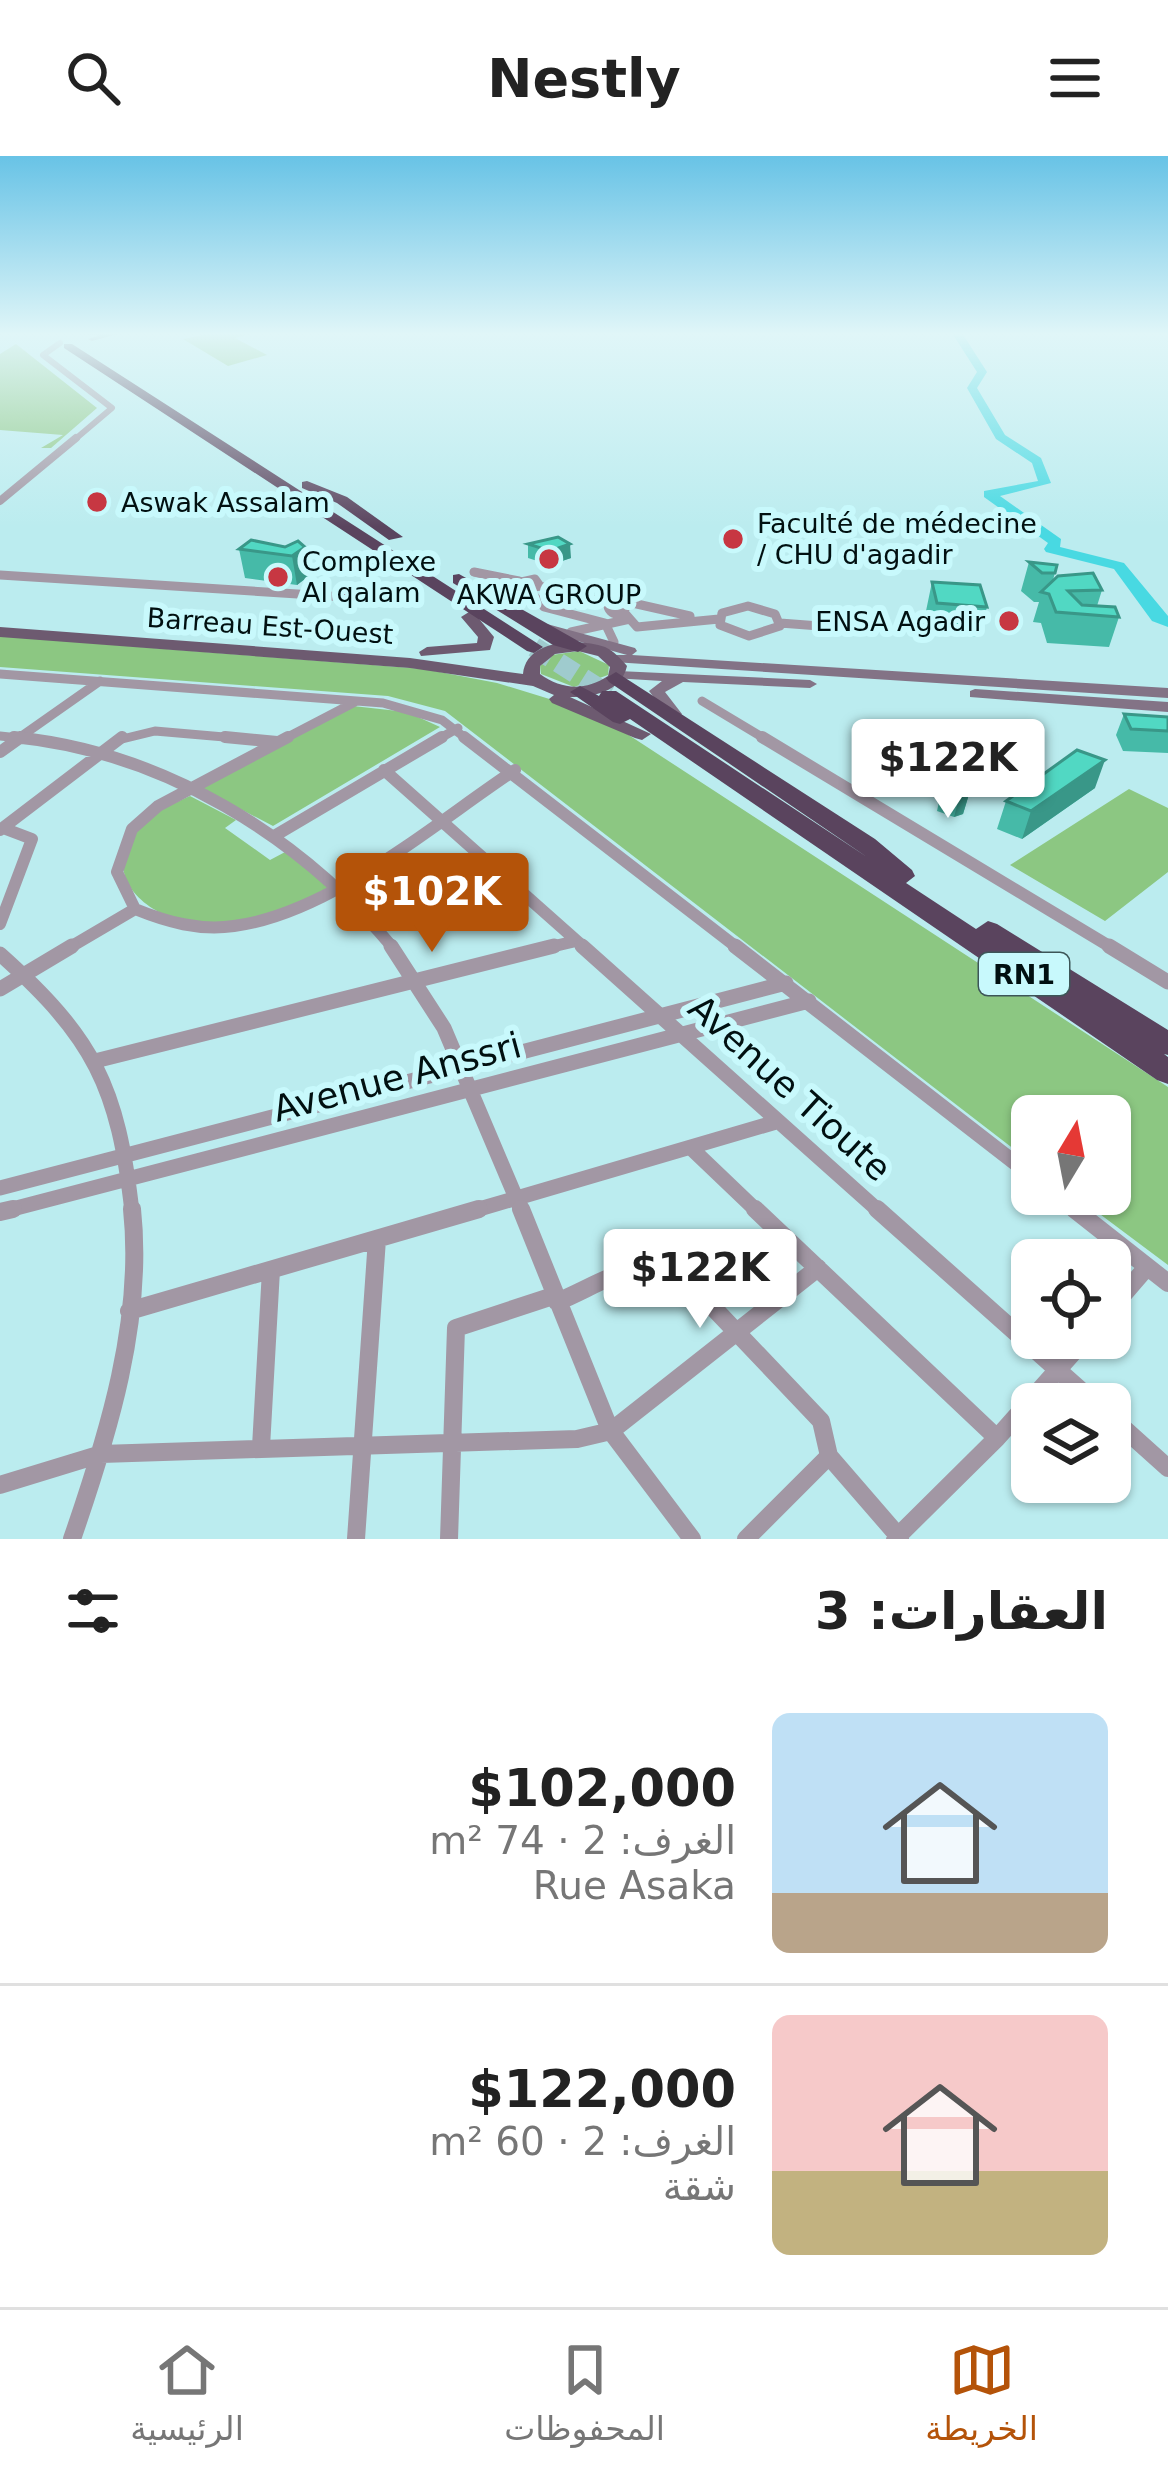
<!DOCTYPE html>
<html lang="ar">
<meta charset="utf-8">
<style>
:root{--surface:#fff;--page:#f6f6f6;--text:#222;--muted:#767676;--line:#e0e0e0;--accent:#b45309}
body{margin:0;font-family:"DejaVu Sans",Cairo,sans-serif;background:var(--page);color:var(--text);direction:rtl;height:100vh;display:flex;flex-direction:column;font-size:45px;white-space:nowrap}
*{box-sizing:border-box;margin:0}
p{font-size:39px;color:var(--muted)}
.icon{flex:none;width:66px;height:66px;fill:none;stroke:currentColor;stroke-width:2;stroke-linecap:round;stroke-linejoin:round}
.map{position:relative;height:1383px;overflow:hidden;direction:ltr}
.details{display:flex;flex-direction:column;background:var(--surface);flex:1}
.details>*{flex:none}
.needle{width:78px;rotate:10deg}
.tools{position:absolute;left:1011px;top:939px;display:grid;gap:24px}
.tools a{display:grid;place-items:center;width:120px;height:120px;border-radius:18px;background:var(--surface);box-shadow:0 3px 9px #0004;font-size:60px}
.price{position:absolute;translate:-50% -102px;padding:0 27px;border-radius:12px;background:#fff;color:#222;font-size:39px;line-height:78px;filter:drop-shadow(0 3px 6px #0008)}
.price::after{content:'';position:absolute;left:50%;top:72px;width:36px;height:27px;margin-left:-18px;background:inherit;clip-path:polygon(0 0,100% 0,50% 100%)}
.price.on{background:var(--accent);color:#fff}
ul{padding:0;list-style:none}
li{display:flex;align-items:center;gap:36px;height:300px;padding:0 60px}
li+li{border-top:3px solid var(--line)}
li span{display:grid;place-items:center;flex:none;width:336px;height:240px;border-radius:18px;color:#555}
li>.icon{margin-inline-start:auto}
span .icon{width:144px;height:144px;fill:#fffc;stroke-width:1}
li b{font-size:51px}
h2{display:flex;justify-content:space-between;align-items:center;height:144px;padding:0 60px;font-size:51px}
header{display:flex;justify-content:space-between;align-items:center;height:156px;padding:0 60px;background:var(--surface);font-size:54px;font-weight:600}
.tabs{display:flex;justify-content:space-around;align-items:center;height:168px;border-top:3px solid var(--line);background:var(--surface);font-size:33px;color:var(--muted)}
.tabs a{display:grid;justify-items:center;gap:6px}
.tabs .on{color:var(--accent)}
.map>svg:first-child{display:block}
</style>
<header><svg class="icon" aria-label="menu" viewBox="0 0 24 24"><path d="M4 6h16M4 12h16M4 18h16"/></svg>Nestly<svg class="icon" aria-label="search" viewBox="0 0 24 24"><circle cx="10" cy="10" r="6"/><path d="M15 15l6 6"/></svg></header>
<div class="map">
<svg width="1168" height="1383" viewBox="0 0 1168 1383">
<rect width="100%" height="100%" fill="#bbecef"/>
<path fill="#8cc782" d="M212,177H252L235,182L267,199L228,210L183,183Z
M16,188L97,252L51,292H41L63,279L0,274V198Z
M0,480L424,513L497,527L595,557L1168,931V1109L1073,1038H1110V960H1032V1007L445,555L388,540L0,511Z
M579,495L609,509L608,519L574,531L541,518L540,510L552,499Z
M353,550L407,556L440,571L273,670L200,632Z
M1129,633L1168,652V716L1105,765L1010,709Z
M190,640L236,664L225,672L270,704L287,695L331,730C303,748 242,772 208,770C148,766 87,716 149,662C160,653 177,646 190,640Z"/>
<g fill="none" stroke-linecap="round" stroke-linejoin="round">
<path fill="#48d9e2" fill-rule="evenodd" d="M952,177H962L987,216L977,232L1005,279L1041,302L1051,327L1000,340L1061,383L1060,391L1124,407L1168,460V471L1152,465L1114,413L1046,396L1044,393L1048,387L984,341V335L1038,325L1032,307L996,283L967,232L977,216Z"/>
<path stroke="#9fcbce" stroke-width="20" stroke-dasharray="20 9" stroke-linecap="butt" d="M534,491L609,539"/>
<path stroke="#a297a4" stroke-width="6" d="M43,199L60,187
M43,199L112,252L73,285"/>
<path stroke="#a297a4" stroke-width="8" d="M0,345L76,282
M474,416L482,418"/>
<path stroke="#a297a4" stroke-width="9" d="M474,416L519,425
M0,419L345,441
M535,423L540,430L524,433L517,427Z
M540,430L604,446
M528,433L544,451L605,467L614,486
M608 449a9 9 0 1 1 18 0a9 9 0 1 1-18 0Z
M628,446L690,460
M748,450L775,458L780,470L749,480L720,469L722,457Z
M622,454L637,471L719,463
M780,467L859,473
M571,476L630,463
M0,518L383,547L442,564L468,584
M702,545L767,584
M0,580L38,584
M16,584L100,525
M118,584L155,575L259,584
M282,584L355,546
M437,584L458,572"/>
<path stroke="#a297a4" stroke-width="12" d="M14,581C164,596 300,680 394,793
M225,581L277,586
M288,581L158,650L132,673L117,716L135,753C167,766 199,775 234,770C330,758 435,667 515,614
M464,581L739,793
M762,581L1114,793
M0,596L21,581
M384,614L586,793
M0,674L122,581
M276,679L442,581
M0,768L32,683L3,672
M67,793L135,753
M542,793L576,785"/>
<path stroke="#a297a4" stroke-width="15" d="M391,790L444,872L522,1056
M582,790L880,1056
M735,790L1032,1020
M1109,790L1168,826
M0,798C94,882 118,930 132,1056
M0,833L72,790
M95,905L554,790
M691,992L758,1056
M0,1032L786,827
M1055,1038L1077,1056
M1,1056L809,845
M469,1056L776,966"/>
<path stroke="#a297a4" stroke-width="18" d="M521,1053L610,1274L692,1383
M755,1053L997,1282
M877,1053L1096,1248
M1074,1053L1168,1127
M0,1056L13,1053
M557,1146C607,1125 635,1098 687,1124L821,1265L829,1300L746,1383
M1110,1154L1147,1111
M129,1155L479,1053
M1110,1260L1168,1312
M261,1291L271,1114
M829,1300L900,1382
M0,1329L101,1298L577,1283L611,1275L818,1112
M72,1383C108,1279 144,1164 132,1053
M356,1383L377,1083
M449,1383L456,1172L553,1140
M895,1383L997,1282L1086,1182"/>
<path fill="#837386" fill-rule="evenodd" d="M107,177H121L92,185L88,183Z
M547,468L635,492L637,495L632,499L1168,532V542L613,506L606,502L608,499H627L542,475V469Z
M618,515L810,524L817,528L810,532L683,526L665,536L682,558L674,563L669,561L649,535L662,525L613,522V516Z
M975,533L1168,546V556L970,541V535Z"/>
<path fill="#6d5a70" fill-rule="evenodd" d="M469,456L475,458L494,481L490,494L421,500L419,496L427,491L477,487L478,481L461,461Z
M0,471L410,502L523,518C526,483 579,482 605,491C614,495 621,503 627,510C621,536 594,541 570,541L651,578L642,584L635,582L552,547L549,543L554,539L533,530L410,512L0,481ZM578,495L598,500L610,511L608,520C585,535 562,534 540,518V510L555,498Z"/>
<path fill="#5a445e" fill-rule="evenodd" d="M72,177H110L105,180Z
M64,188H72L543,491L534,497L527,495L64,192Z
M307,325L347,341L403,381L389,384L337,347L302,332V326Z
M459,418L587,490L578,496L553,489L453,427V419Z
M616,516L875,683L912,714L915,720L906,727L976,773L988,765L997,768L1168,874V899L1164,898L1168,901V928L1157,924L630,563L620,568L613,566L570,536L580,530L599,540L602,535H616L867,701L609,526L606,522Z"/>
</g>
<path fill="#46baa8" d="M528,388L571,402L550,409L528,402Z
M285,391L310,419L297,429L245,422L239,393Z
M1029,406L1057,409L1053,424L1102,434L1097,450L1119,461L1109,491L1047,487L1041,467L1033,466L1039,446H1034L1021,435Z
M932,426L987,451L979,481L930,477L926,455Z
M1124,558L1168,561V597L1123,595L1116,579Z
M909,593L970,600L953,608L952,614L973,625L963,658L954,661L937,655L945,618L930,627L904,615Z
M1095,632L1022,683L997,673L1006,645Z"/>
<path fill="#399788" d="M570,388L571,402L550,409V395Z
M305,391L310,419L297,429L292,400Z
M976,579L970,600L953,608L951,614L946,613L945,618L930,627L935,605L953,589Z
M1105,604L1095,632L1022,683L1031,655Z
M973,625L963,658L954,661L963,627Z"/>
<path fill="#51d8c3" stroke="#399788" stroke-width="3" d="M558,381L570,388L550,395L528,388Z
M251,384L285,391L298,385L305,391L292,400L239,393Z
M1029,406L1057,409L1055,417H1042Z
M1093,417L1102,434L1068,435L1082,449L1115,451L1119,461L1056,456L1049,438L1041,436L1058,420Z
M932,426L980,429L987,451L937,447Z
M1124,558L1168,561V575L1131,573Z
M965,570L976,579L953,589L957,592L935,605L909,593L948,571Z
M1077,594L1105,604L1031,655L1006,645Z
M946,613L965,616L973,625L963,627L946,621Z"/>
<linearGradient id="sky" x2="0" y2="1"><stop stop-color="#68c3e6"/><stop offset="0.48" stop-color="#e0f6f8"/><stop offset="1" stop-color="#e0f6f8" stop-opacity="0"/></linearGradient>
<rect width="1168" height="371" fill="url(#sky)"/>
<g fill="#c73742" stroke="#c8f9fc" stroke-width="4.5">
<circle cx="97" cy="346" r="12"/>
<circle cx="733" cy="383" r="12"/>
<circle cx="549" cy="403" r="12"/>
<circle cx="278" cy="421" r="12"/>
<circle cx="1009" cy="465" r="12"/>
</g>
<g text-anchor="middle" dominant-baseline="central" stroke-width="12" stroke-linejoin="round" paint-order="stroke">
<g font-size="27" fill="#011011" stroke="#c8f9fc" text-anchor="start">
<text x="121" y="346">Aswak Assalam</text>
<text x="757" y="367">Faculté de médecine<tspan x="757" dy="31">/ CHU d'agadir</tspan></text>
<text x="302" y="405">Complexe<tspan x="302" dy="31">Al qalam</tspan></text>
<text x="549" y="438" text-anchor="middle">AKWA GROUP</text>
<text x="985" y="465" text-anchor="end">ENSA Agadir</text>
</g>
<g font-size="27" fill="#011011" stroke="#c8f9fc">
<text transform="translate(270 470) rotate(4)">Barreau Est-Ouest</text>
</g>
<rect fill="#c8f9fc" stroke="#3d5658" stroke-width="3" x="979" y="797" width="90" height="42" rx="9"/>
<g font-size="27" font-weight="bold" fill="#011011">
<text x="1024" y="818">RN1</text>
</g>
<g font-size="36" fill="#011011" stroke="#c8f9fc">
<text transform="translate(397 921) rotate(-15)">Avenue Anssri</text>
<text transform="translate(790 932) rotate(42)">Avenue Tioute</text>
</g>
</g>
</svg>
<div class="tools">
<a><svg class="needle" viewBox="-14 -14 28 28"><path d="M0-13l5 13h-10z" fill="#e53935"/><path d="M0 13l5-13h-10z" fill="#767676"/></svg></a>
<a><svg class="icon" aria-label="locate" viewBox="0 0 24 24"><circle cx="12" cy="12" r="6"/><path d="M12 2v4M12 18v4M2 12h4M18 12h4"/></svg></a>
<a><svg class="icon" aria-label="layers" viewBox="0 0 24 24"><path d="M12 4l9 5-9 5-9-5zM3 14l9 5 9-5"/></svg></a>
</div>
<b class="price" style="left:948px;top:665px">$122K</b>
<b class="price on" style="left:432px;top:799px">$102K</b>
<b class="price" style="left:700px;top:1175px">$122K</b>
</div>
<section class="details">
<h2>العقارات: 3<svg class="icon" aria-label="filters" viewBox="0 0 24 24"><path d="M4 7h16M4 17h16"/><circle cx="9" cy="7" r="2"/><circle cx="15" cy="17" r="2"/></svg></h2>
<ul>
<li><span style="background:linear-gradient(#bfe0f5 75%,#b9a48a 0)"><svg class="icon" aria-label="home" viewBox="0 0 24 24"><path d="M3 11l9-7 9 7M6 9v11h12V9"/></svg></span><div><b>$102,000</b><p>الغرف: 2 · 74 m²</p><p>Rue Asaka</p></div></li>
<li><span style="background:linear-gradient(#f6c9c9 65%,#c2b280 0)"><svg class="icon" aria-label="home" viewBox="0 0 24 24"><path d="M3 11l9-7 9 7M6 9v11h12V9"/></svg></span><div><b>$122,000</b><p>الغرف: 2 · 60 m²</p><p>شقة</p></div></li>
</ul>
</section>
<nav class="tabs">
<a class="on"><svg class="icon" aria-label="map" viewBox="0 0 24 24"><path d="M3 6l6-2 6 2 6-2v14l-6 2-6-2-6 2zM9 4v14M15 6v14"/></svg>الخريطة</a>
<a><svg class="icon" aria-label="saved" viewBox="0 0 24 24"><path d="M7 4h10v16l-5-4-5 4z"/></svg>المحفوظات</a>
<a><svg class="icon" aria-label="home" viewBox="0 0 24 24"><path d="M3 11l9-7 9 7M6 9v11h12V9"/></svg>الرئيسية</a>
</nav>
